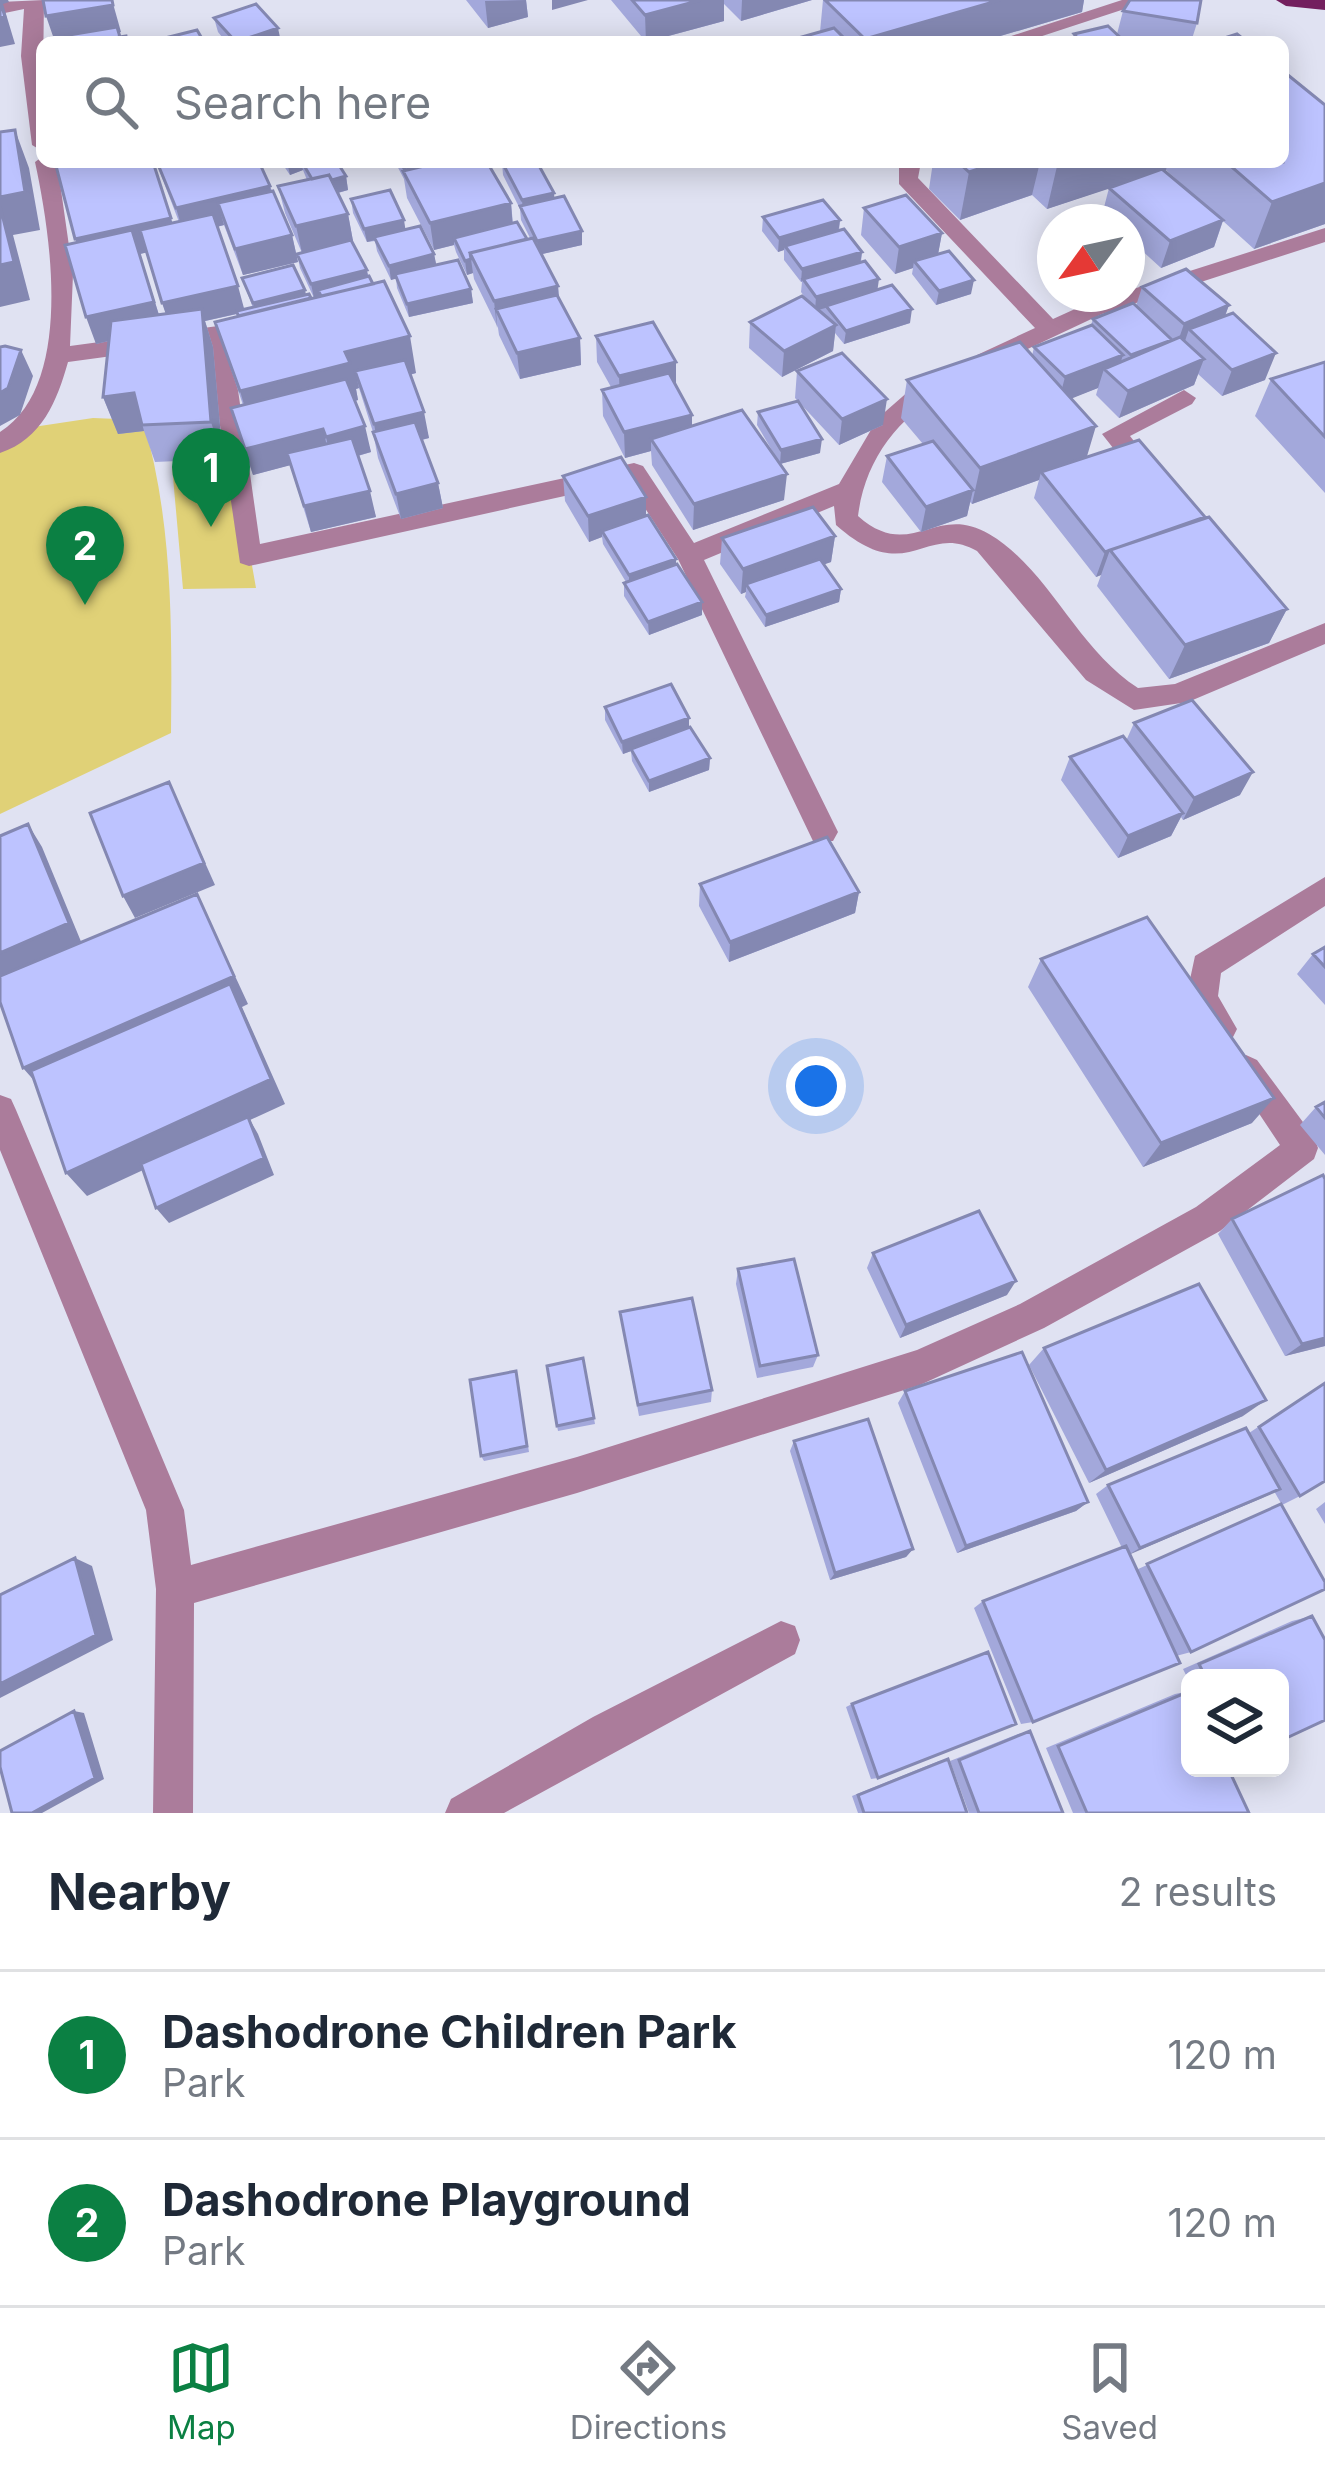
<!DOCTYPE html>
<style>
:root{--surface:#fff;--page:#f6f6f7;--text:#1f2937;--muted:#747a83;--line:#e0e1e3;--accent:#0b8043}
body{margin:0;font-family:Inter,sans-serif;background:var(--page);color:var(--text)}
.controls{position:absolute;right:36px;bottom:36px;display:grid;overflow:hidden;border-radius:18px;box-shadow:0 6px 30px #0003}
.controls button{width:108px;height:108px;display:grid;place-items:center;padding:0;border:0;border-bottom:3px solid var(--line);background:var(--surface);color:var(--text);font:60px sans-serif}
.compass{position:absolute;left:1037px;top:204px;width:108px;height:108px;border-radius:50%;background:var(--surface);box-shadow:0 6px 30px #0003;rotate:237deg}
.you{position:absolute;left:816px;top:1086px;width:42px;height:42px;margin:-30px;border:9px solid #fff;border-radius:50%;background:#1a73e8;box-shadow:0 0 0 18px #1a73e833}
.badge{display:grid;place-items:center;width:78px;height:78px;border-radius:50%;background:var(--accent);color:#fff;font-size:39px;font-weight:700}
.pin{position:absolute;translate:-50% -99px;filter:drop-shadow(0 3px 6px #0008)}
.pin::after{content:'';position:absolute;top:63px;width:42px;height:36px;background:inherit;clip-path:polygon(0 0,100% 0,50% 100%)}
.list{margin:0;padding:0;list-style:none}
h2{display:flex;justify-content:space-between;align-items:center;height:156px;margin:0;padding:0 48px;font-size:51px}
h2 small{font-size:39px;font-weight:400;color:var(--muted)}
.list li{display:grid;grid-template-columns:78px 1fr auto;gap:36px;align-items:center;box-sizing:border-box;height:168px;padding:0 48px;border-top:3px solid var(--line)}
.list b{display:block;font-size:45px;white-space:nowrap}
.list p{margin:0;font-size:39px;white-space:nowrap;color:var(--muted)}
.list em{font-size:39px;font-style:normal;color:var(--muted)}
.icon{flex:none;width:66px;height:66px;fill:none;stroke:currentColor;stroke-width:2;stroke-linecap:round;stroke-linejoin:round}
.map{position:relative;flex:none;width:1325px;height:1813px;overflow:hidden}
.search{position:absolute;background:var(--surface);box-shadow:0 6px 30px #0003;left:36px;right:36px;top:36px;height:132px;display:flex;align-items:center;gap:30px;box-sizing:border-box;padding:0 42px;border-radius:18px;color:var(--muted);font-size:45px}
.sheet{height:492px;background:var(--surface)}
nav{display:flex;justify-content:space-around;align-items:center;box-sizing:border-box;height:168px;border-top:3px solid var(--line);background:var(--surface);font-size:33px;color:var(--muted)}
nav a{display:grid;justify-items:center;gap:6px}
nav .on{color:var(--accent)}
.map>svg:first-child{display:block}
.green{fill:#e0d177}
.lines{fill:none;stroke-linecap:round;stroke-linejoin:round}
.minor{fill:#ab7c9b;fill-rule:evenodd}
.primary{fill:#731f5e;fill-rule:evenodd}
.wall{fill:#a3a8db;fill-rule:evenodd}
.shaded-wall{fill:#8488b2}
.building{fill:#bdc3ff;stroke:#8488b2;stroke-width:3}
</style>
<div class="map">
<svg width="1325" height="1813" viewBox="0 0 1325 1813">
<rect width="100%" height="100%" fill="#e0e2f2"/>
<path class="green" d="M93 418 143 420C173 522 172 627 171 733L0 814V432Z
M233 458 256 588 183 589 172 466Z"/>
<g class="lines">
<path class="minor" d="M44 0 42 151 32 145 21 56 24 9 0 14V2Z
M1122 0H1152L1024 42H993Z
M42 157V162H57L73 274 70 346 218 326 230 334 260 544 634 463 643 466 694 543 839 484 878 418 910 390 936 377 948 385 944 391C897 419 865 460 858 516 911 563 935 502 989 534 1049 569 1076 648 1138 688L1175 684 1325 623V644L1188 702 1134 710 1086 680 977 551C925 521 908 589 836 525L834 506 704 560 838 832 833 841H813L678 559 628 482 249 566 240 563 208 343 68 362C57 401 42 439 0 453V432C74 385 51 236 35 162Z
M899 162H921L918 178 1053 319 1086 304 1325 228V242L1102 314 985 369 977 367V355L1035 328 899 184Z
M1184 390 1196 398 1192 404 1130 436 1161 476 1149 485 1140 482 1102 434Z
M1325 877V906L1221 973 1218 996 1237 1029 1232 1039 1221 1043 1210 1039 1186 998 1195 956Z
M1246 1055 1257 1060 1314 1137 1318 1148 1314 1159 1220 1231 1044 1328 920 1385 577 1493 194 1603 193 1813H153L156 1589 146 1510 0 1150V1095L11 1099 16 1110 184 1510 191 1565 577 1457 917 1350 1020 1304 1196 1207 1280 1145 1230 1070 1235 1060Z
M781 1621 795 1626 800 1640 795 1654 504 1813H445L451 1799 593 1717Z"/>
<path class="primary" d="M1276 0H1325V10L1286 6Z"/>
</g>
<path class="wall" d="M466 0H526L528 17 488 28Z
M611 0H812L741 21 724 4V21L646 42Z
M823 0H1084L1082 12 980 42H784L820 32Z
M1123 11 1197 23 1191 42H1139L1122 39 1125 42H1072L1074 34H1117Z
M214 18 281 42H226L218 32Z
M1325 105V224L1254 249 1223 221 1214 247 1161 268 1127 237V222H1110L1102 215 1109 188 1047 209 1032 195 960 220 929 189 933 162H1283ZM1166 170 1208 208 1164 171Z
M156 162H259L292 235 298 262 243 275 224 225 217 227 244 310 253 308 242 278 314 298 300 268 297 254 302 253 285 213 278 186 307 180 303 170 290 175 281 162H337L346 176 348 190 338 193 348 214 353 241H352L416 373 410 375 429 438 422 440 438 483 443 508 401 519 378 458 373 432 359 388 356 389 358 400 355 401 371 452 358 456 376 517 311 532 290 465 253 475 239 434 231 408 243 405 215 322 238 316 237 314 205 321 213 347 223 459 155 462 144 431 118 434 103 397 109 341 96 344 76 242 179 222ZM147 252 166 314 159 315 140 254Z
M395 162H487L511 203 513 224 527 239 530 238 521 220 520 209 503 175 502 162 554 198 582 231V245L542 254 558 286 559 299 580 338 581 365 520 379 499 335 498 328 474 279 473 273 467 275 456 252 454 245 434 250 407 198 404 179Z
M351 199 405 230 434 254 436 265 471 289 473 303 409 317 397 288 396 278 391 280 377 251 375 241 367 242 353 213Z
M864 208 942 233 938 254 971 294 936 305 912 274 913 268 895 274 861 235Z
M763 217 840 220 839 231 862 252 861 262 877 290 910 323 844 344 835 333 833 351 782 377 749 348 750 322 808 301 801 292 802 282H801L784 260V250L778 252 762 231Z
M1142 287 1229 305 1225 316 1265 380 1222 396 1198 374 1194 385 1119 418 1096 395 1098 388 1071 398 1087 457 1205 517 1287 609 1269 643 1169 679 1097 586 1101 575 1096 577 1034 498 1039 480 972 504 970 502 967 516 921 532 882 482 887 456 923 444 901 418 907 380 1032 356 1034 347 1091 325 1093 319 1136 306Z
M596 336 676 362V385L692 426 784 500 693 530 652 465 651 451 625 458 603 416 602 390 611 387 597 362Z
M1325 362V493L1255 416 1271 379Z
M797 371 883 425 839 445 795 398Z
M758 412 820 453 780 464 757 425Z
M563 476 646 497V516L676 559V565L702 602V615L649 635 624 596V583L626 582 603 544 602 537 589 542 565 501Z
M835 536 831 562 824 564 841 589 839 602 765 627 745 597 746 592 741 594 720 564 722 538Z
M605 707 689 727 710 758 709 770 649 792 632 761 631 751 623 754 605 720Z
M1134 723 1240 795 1183 820 1181 817 1171 836 1118 858 1061 780 1070 757 1126 741Z
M700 884 859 892 855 913 729 962 699 906Z
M1325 947V1005L1297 974 1313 954Z
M1041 959 1252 1123 1143 1167 1028 987Z
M1325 1102V1155L1300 1125 1316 1107Z
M1325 1179V1346L1285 1356 1218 1234 1232 1219Z
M873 1253 1007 1295 900 1338 867 1268Z
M738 1269 818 1355 813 1367 757 1378 736 1284Z
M620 1312 712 1390 711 1402 639 1416Z
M1044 1348 1243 1416 1089 1483 1029 1365Z
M583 1358 595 1424 558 1431 557 1426Z
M516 1371 529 1452 484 1461 481 1456Z
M1325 1383 1300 1496 1282 1505 1274 1491 1129 1554 1136 1570 1281 1504 1191 1652 1176 1656 1033 1722 1021 1724 974 1608 983 1601 1122 1548 1096 1494 1108 1485 1249 1433Z
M905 1391 1088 1502 1076 1511 957 1553 898 1403Z
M794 1441 913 1549 906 1557 830 1580 790 1451Z
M1325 1502V1524L1316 1509Z
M1312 1616 1280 1678H1190V1683L1183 1669 1292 1621Z
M1190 1691 1249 1813H1073L1046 1748 1175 1694Z
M852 1704 878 1778 871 1779 846 1707Z
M1030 1731 1063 1813H969L950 1761 1018 1734Z
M948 1759 967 1813H858L852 1796 939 1761Z"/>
<path class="shaded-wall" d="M0 0H8L9 2 3 4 15 44 0 47Z
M112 0 121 32 55 42 46 16Z
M526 0 528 17 488 28 485 1Z
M552 0H588L552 10Z
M701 0H724V21L646 42 645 15Z
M742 0H812L741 21Z
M1000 0H1084L1082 12 980 42H864L865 39Z
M278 28 281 42H237Z
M15 130 29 168 40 230 13 235 30 300 0 307V197Z
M287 162H301L303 170 290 175Z
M1000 162H1040L1032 195 960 220 969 172Z
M1058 162H1168L1166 170 1047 209Z
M346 176 348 190 319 198 316 184Z
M1325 183V224L1254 249 1272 202Z
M270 186 276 213 218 203 224 225 184 235 176 208Z
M554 193 555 206 523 214 522 200Z
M511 203 513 230 454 238V245L434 250 430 223Z
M348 214 353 241 302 253 296 226Z
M171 218 179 245 140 254 163 328 96 344 86 317 85 265 75 239Z
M404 220 406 233 367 242 364 229Z
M840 220 838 234 785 246 784 250 778 252 779 238Z
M1223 220 1214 247 1161 268 1170 241Z
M582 231V245L538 255 537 241Z
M942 233 937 260 914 261 913 268 895 274 899 247Z
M292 235 298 262 243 275 235 249Z
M862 252 860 265 803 279 801 282 802 269Z
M434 254 437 268 391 280 389 266Z
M471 259 473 273 467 275 465 261Z
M367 270 369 284 318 290 320 297 314 298 311 284Z
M879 279 877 293 815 311 816 297Z
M974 280 971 294 936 305 939 291Z
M238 286 245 312 205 321 213 347 223 459 211 422 171 329 162 303Z
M558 286 560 312 496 309 497 328 494 301Z
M471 289 473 303 409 317 407 304Z
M305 290 308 304 256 317 253 303Z
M1229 305 1219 332 1189 329 1183 347 1175 350 1184 324Z
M912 309 910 323 844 344 846 331Z
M836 325 833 351 782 377 784 351Z
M410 336 416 373 361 387 355 371 359 388 356 389 358 400 251 428 240 391 345 352Z
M580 338 581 365 520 379 517 353Z
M21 350 33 376 20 415 0 426V393Z
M1276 353 1265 380 1222 396 1232 370Z
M1123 355 1115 380 1104 369 1098 388 1058 404 1065 377Z
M1204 359 1194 385 1119 418 1128 391Z
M676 362V388L620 402 619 376Z
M134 393 144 431 118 434 103 397Z
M887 399 883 425 839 445 842 419Z
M424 412 429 438 379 450 374 424Z
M692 415V441L651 439V451L625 458 624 432Z
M365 426 371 452 332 463 326 437Z
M1096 426 1085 463 1041 472 1039 480 972 504 980 468Z
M323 429 329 455 253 475 245 449Z
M822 439 820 453 780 464 781 450Z
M787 474 784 500 693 530 694 504Z
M438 483 443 508 401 519 396 494Z
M973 490 967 516 921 532 926 507Z
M370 491 376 517 311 532 304 506Z
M646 497V523L602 531V537L589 542 588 516Z
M835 536 831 562 751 591 746 584V592L741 594 743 569Z
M1110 550 1101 575 1096 577 1105 552Z
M676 559V572L629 588V575Z
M841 589 839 602 765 627 766 615Z
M702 602V615L649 635 648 622Z
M1287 609 1269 643 1169 679 1185 645Z
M689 718V730L623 754 622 742Z
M710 758 709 770 649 792V781Z
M1253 772 1240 795 1183 820 1194 798Z
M169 782 215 885 135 918 123 896Z
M1183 813 1171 836 1118 858 1128 836Z
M28 824 42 847 82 944 0 976V953Z
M859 892 855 913 729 962 730 942Z
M197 894 248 1004 242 1007 285 1104 250 1120 258 1134 274 1175 169 1223 156 1208 249 1121 87 1196 66 1173 45 1093 23 1068Z
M1274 1098 1252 1123 1143 1167 1161 1143Z
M1016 1281 1007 1295 900 1338 906 1325Z
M1325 1338V1346L1285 1356 1302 1344Z
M1266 1400 1243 1416 1089 1483 1106 1470Z
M1280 1489 1262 1498 1126 1556 1140 1548Z
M1088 1502 1076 1511 957 1553 966 1546Z
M913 1549 906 1557 830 1580 835 1573Z
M75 1558 92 1566 113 1640 0 1698V1684Z
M74 1711 84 1713 104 1779 42 1813H32Z"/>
<path class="building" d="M0 0 5 17 0 18Z
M43 0H112L113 5 46 16Z
M632 0H701L645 15Z
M825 0H1000L865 39Z
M1130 0H1201L1197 23 1123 11Z
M256 4 278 28 236 42 214 18Z
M1108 26 1125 42H1081L1074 34Z
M117 27 120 37 89 42H52L51 38Z
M834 28 848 42H784Z
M197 30 204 42 153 41Z
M1237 34 1247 42H1212Z
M126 36 127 42H89Z
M1283 71 1325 105V183L1272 202 1226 162H1283Z
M15 130 25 192 0 197V132Z
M55 162H153L171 218 75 239Z
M157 162H259L270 186 176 208Z
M302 162H337L346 176 332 180 329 175 312 179Z
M400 162H441L405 170Z
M441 162H487L511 203 430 223 403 171Z
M502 162H537L554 193 522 200Z
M958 162H1000L969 172Z
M1162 169 1223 220 1170 241 1109 188Z
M329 175 348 214 296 226 278 186Z
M390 190 404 220 364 229 351 199Z
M273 191 292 235 235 249 218 203Z
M906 195 942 233 899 247 864 208Z
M564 196 582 231 537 241 520 206Z
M823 200 840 220 779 238 763 217Z
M0 206 14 262 0 265Z
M213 214 238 286 162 303 140 230Z
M517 222 527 239 470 253 471 259 465 261 454 238Z
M420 226 434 254 389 266 374 237Z
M844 229 862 252 802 269 785 246Z
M132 230 154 302 86 317 65 245Z
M533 238 558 286 494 301 470 253Z
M351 240 367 270 311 284 297 254Z
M949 251 974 280 939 291 914 261Z
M458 260 471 289 407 304 395 274Z
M865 261 879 279 816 297 803 279Z
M293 265 305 290 253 303 242 278Z
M1186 269 1229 305 1184 324 1142 287Z
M369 276 373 284 321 296 318 290Z
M384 281 410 336 345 352 350 363 240 391 215 322Z
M892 285 912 309 846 331 826 306Z
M309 294 311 298 238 316 237 311Z
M557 295 580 338 517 353 496 309Z
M802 296 836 325 784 351 750 322Z
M1133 303 1172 340 1131 355 1093 319Z
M202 309 211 422 142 425 134 393 103 397 111 321Z
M1233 313 1276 353 1232 370 1189 329Z
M653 322 676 362 619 376 596 336Z
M1092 325 1123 355 1065 377 1034 347Z
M1180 337 1204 359 1128 391 1104 369Z
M1020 342 1096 426 980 468 907 380Z
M5 346 21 350 8 388 0 393V347Z
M842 353 887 399 842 419 797 371Z
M405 360 424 412 374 424 355 371Z
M1325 362V437L1271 379Z
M669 373 692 415 624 432 602 390Z
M346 379 365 426 326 437 323 429 245 449 231 408Z
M798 401 822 439 781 450 758 412Z
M742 410 787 474 694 504 651 439Z
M415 422 438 483 396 494 373 432Z
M352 438 370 491 304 506 287 453Z
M1139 440 1205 517 1105 552 1041 472Z
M933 441 973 490 926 507 887 456Z
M621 457 646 497 588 516 563 476Z
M813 507 835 536 743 569 722 538Z
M648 515 676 559 629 575 602 531Z
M1209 517 1287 609 1185 645 1110 550Z
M820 559 841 589 766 615 746 584Z
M677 564 702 602 648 622 624 583Z
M671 684 689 718 622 742 605 707Z
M1192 700 1253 772 1194 798 1134 723Z
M690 727 710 758 649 781 631 749Z
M1123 736 1183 813 1128 836 1070 757Z
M169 782 204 863 123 896 90 813Z
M28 824 69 923 0 953V836Z
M827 837 859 892 730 942 700 884Z
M197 894 234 976 23 1068 0 1002V976Z
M1147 917 1274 1098 1161 1143 1041 959Z
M1325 947V967L1313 954Z
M230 984 271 1079 66 1173 31 1071Z
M1325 1102V1118L1316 1107Z
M248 1117 264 1158 156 1208 141 1164Z
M1323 1175 1325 1179V1338L1302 1344 1232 1219Z
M979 1211 1016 1281 906 1325 873 1253Z
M794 1259 818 1355 760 1366 738 1269Z
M1199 1284 1266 1400 1106 1470 1044 1348Z
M692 1298 712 1390 638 1405 620 1312Z
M1022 1352 1088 1502 966 1546 905 1391Z
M583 1358 594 1418 557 1426 547 1366Z
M516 1371 527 1446 481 1456 470 1380Z
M1325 1383V1481L1300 1496 1259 1427Z
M868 1419 913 1549 835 1573 794 1441Z
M1246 1428 1280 1489 1140 1548 1108 1485Z
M1281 1504 1325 1582V1589L1191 1652 1147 1564Z
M1126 1546 1180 1663 1033 1722 983 1601Z
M75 1558 96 1635 0 1684V1595Z
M1312 1616 1325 1640V1720L1280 1741V1678H1206L1199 1664Z
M988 1652 1016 1724 878 1778 852 1704Z
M1190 1691V1768H1228L1249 1813H1087L1058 1746Z
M74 1711 95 1778 32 1813H12L0 1767V1751Z
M1030 1731 1063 1813H979L959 1760Z
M948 1759 967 1813H864L858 1795Z"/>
</svg>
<div class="controls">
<button><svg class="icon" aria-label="layers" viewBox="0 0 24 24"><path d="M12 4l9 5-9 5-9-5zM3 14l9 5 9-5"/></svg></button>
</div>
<svg class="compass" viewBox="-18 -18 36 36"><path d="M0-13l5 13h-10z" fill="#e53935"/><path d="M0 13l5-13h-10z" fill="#747a83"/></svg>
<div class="you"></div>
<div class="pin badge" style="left:211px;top:527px">1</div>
<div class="pin badge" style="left:85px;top:605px">2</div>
<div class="search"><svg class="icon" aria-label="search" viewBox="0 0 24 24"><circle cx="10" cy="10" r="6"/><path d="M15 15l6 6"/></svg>Search here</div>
</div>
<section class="sheet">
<h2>Nearby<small>2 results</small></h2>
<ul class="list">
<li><span class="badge">1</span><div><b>Dashodrone Children Park</b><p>Park</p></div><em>120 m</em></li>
<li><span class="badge">2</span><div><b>Dashodrone Playground</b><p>Park</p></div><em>120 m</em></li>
</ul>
</section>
<nav>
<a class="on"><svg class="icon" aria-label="map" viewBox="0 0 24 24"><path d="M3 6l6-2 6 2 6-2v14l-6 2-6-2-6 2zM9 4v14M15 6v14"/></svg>Map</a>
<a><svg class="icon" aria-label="directions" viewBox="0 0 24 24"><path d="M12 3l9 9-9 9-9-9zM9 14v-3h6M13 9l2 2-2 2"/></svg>Directions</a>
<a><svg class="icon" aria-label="saved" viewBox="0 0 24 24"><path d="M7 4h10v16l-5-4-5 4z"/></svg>Saved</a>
</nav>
